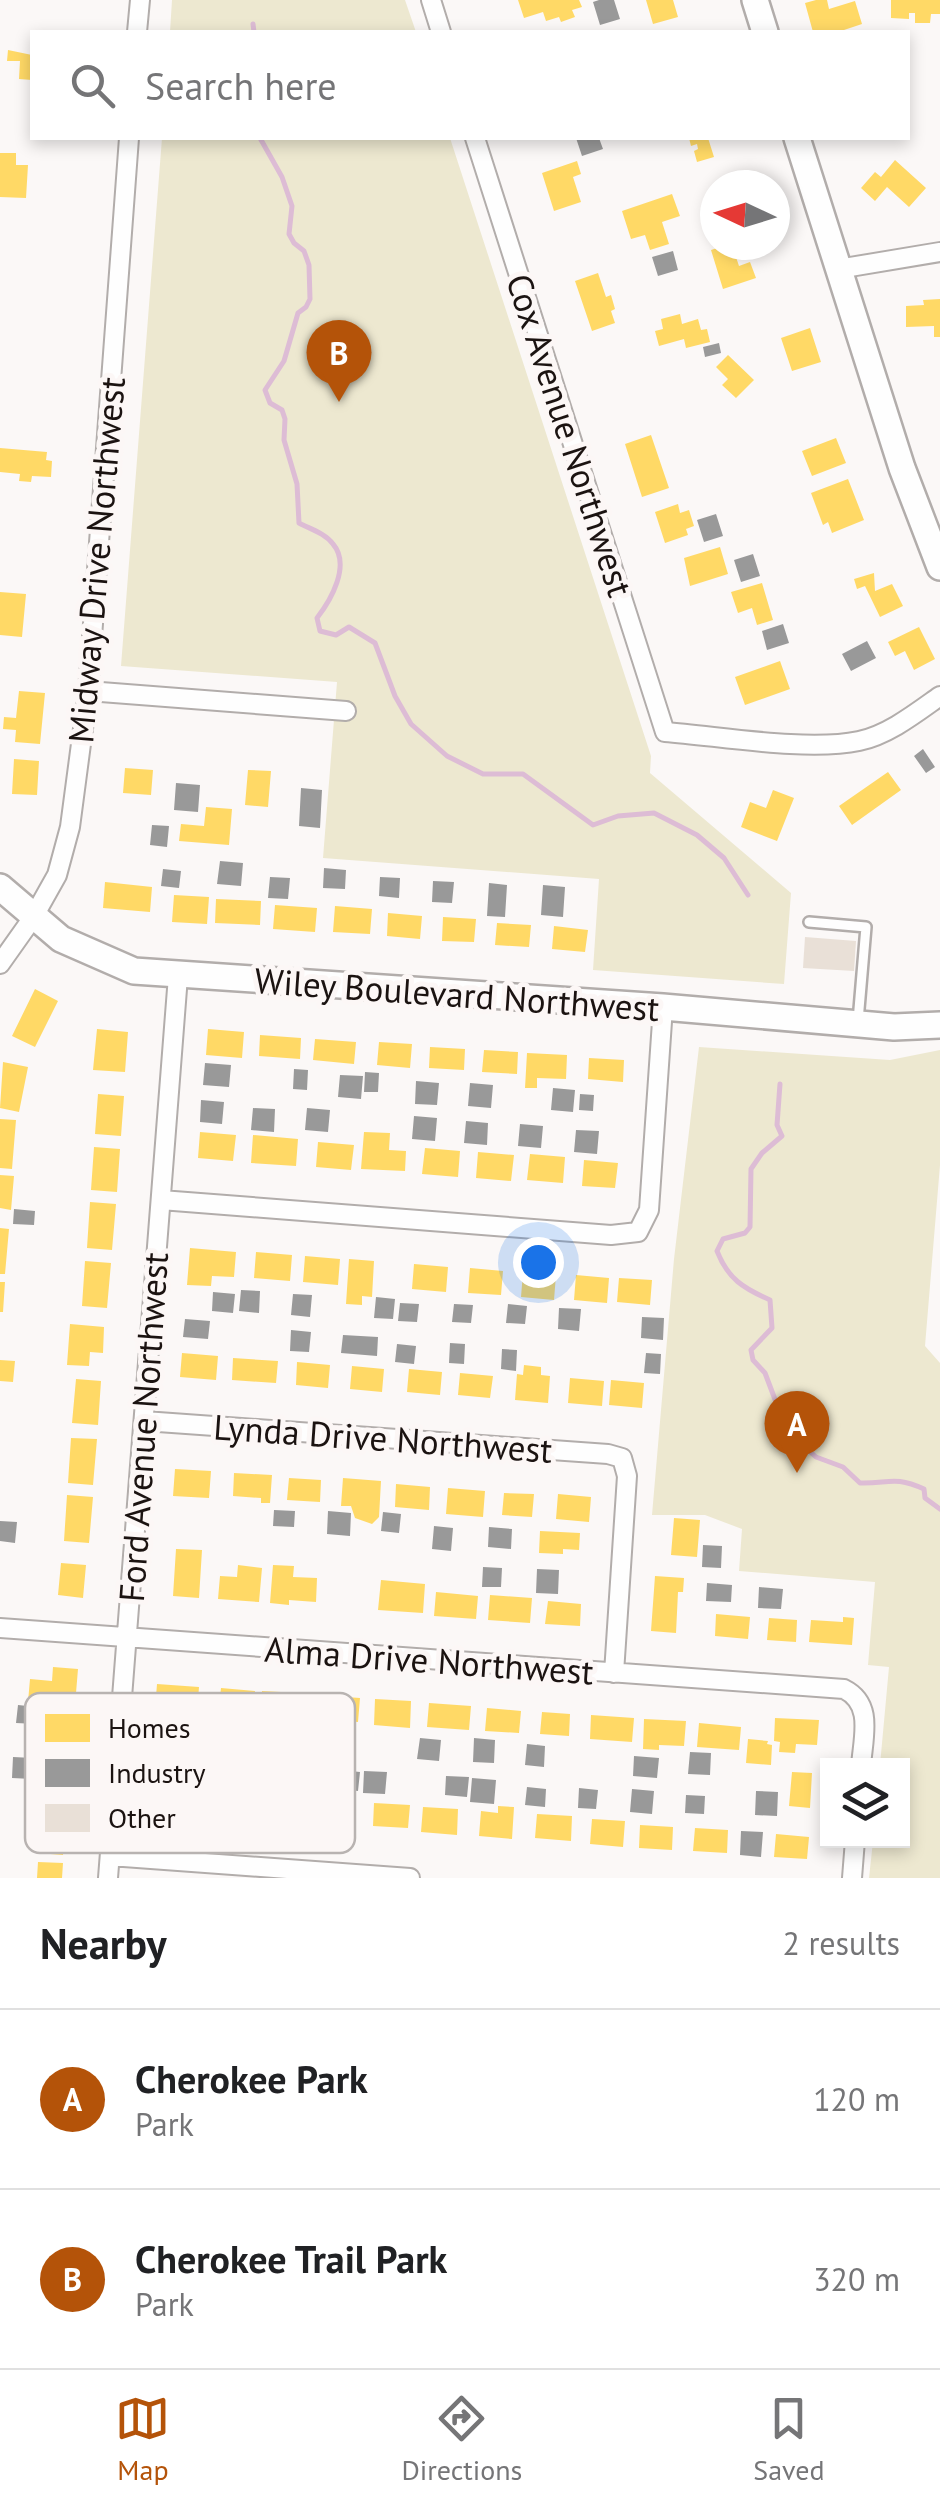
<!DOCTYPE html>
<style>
:root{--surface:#fff;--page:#f2f2f2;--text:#202124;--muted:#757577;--line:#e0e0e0;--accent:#b45309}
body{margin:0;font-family:"PT Sans",sans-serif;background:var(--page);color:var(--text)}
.controls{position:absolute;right:30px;bottom:30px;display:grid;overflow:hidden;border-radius:0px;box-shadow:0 5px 15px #0003}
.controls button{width:90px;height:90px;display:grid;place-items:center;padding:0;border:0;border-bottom:2px solid var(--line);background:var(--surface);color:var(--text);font:50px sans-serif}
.compass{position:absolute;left:700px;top:170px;width:90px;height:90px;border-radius:50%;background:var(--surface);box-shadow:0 5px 15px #0003;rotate:274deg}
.you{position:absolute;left:538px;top:1262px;width:35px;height:35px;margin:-25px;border:8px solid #fff;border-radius:50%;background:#1a73e8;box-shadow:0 0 0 15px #1a73e833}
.badge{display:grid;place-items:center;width:65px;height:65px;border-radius:50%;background:var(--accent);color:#fff;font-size:32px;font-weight:700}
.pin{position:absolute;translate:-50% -82px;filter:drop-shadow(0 2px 5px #0008)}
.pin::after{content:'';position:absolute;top:52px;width:35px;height:30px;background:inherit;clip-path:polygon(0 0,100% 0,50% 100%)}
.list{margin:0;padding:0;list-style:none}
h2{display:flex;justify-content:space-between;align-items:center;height:130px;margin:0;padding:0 40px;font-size:42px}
h2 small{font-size:32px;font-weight:400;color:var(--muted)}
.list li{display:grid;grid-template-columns:65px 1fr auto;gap:30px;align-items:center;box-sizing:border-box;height:180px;padding:0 40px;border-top:2px solid var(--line)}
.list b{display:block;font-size:38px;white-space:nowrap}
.list p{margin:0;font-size:32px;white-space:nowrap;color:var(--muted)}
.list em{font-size:32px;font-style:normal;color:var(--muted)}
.icon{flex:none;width:55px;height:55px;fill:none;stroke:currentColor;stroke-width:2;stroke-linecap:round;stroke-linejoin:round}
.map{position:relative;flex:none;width:940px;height:1878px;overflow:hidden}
.search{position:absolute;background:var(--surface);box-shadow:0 5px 15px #0003;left:30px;right:30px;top:30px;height:110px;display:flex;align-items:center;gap:25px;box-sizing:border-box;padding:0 35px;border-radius:0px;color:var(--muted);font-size:38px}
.sheet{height:490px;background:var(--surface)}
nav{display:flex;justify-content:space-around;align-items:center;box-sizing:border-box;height:140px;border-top:2px solid var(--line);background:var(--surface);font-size:28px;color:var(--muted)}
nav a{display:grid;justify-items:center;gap:5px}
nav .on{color:var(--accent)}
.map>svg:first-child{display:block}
.green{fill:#ede8d0}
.homes{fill:#ffd966}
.industry{fill:#999}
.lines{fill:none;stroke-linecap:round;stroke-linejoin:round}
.stream{stroke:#ddbcd5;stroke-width:5}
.building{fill:#e9e0d7}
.lane-casing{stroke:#b2adab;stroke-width:14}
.street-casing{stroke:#b2adab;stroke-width:22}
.secondary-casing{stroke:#b2adab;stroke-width:30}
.lane{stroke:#fefefe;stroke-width:9}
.street{stroke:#fefefe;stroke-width:18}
.secondary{stroke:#fefefe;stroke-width:25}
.labels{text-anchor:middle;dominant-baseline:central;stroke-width:10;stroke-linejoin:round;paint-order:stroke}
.street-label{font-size:35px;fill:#1b1311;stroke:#fcf7f6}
.key{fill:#fcf7f6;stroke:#b8b3b1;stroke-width:2.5}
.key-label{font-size:28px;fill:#1b1311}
</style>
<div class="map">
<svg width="940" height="1878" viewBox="0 0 940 1878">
<rect width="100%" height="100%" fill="#fbf8f7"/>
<path class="green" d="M172 0H405L416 32H170Z
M162 138H450L651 756 650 773 791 893 784 984 593 970 599 879 323 858 337 682 121 666Z
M699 1047 890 1060 940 1050V1165L925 1346 940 1363V1878H869L873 1841 902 1840V1766L880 1765 889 1667 868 1665 875 1582 739 1571 742 1529 705 1515H652L674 1259Z"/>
<path class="homes" d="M518 0H579L582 7 572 10 575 17 561 22 559 17 546 21 543 12 524 18Z
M646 0H673L678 17 653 24Z
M816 0H827L829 9 855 1 862 24 838 32H813L805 3Z
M891 0H940V14H931L930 23H915V13H909V19L891 18Z
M8 50 32 55V80L19 79 20 61H7Z
M689 138H708L714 157 697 162 694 151 698 149 697 144 691 146Z
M0 153H16V165H28L26 198 0 197Z
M895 160 926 188 909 207 887 187 875 201 861 188 875 172 881 177Z
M577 161 581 174 573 177 581 202 554 211 542 173Z
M672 194 680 216 662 222 669 244 650 250 645 235 631 239 622 211Z
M726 245H732L739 266 750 262 756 278 723 289 711 250Z
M598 273 606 297 611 295 615 309 611 311 615 323 592 331 575 281Z
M940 299V337H934V326L906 327V306L924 305 923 300Z
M680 314 682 324 698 319 701 330 707 329 710 342 686 348 684 339 659 346 655 331 663 329 661 319Z
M810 328 821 362 792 371 781 338Z
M728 355 754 380 736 398 722 385 728 379 716 367Z
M651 435 669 488 642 497 625 444Z
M836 438 846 463 812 476 802 451Z
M0 448 47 452 46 460 52 461 51 477 32 476 31 482 19 481 20 474 0 472Z
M848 479 864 520 832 533 828 522 823 525 811 493Z
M678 504 680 513 689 510 694 526 686 529 688 535 665 543 655 512Z
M720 547 728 574 690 586 684 558Z
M874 573 875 591 892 584 903 606 880 617 865 586 857 589 854 579Z
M762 583 773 620 757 625 752 608 738 613 731 592Z
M0 592 26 594 22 637 0 635Z
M919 627 935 659 914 670 905 651 895 656 888 642Z
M780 661 790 689 745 705 735 677Z
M19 691 45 693 40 744 15 742 16 730 3 729 4 717 16 718Z
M14 759 39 761 37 795 12 794Z
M125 768 153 770 151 795 123 793Z
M248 770 271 771 268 807 245 805Z
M888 772 901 790 852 825 839 806Z
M773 790 794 798 777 841 741 827 750 802 766 808Z
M206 807 232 809 229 845 179 841 181 824 204 826Z
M105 882 152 887 150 912 103 908Z
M174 895 209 897 207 924 172 922Z
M216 899 261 901 260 925 215 923Z
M275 905 317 908 315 932 273 929Z
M335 906 372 909 370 934 333 932Z
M388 913 422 916 420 939 387 936Z
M443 917 476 919 474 942 442 941Z
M497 923 531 925 529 947 495 945Z
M554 926 588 930 585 952 552 949Z
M35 989 58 1001 35 1047 12 1036Z
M97 1029 128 1032 125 1072 93 1070Z
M208 1029 244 1032 242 1058 206 1055Z
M260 1035 301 1038 300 1059 259 1056Z
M315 1039 356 1042 354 1064 313 1060Z
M379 1042 412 1044 410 1068 377 1065Z
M430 1047 465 1049 464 1070 429 1068Z
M484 1050 518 1052 517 1074 482 1072Z
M527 1053 567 1055 566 1079 537 1078V1088H525Z
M589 1058 624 1060 623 1082 588 1079Z
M3 1062 28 1067 19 1112 0 1108Z
M98 1094 124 1096 121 1136 95 1134Z
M0 1119 16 1120 12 1169 0 1168Z
M200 1132 236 1135 233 1161 198 1158Z
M364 1132 390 1133 389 1150 406 1151 405 1171 361 1169Z
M253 1135 298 1139 296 1166 251 1163Z
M318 1142 354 1145 351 1170 316 1167Z
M94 1147 120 1149 117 1192 91 1190Z
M425 1148 460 1151 458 1177 422 1174Z
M478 1152 514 1155 511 1181 476 1178Z
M530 1154 565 1157 563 1183 527 1180Z
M584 1160 618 1163 615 1188 582 1186Z
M0 1175 14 1176 11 1210 0 1208Z
M90 1202 116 1204 112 1250 87 1248Z
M0 1228 9 1229 5 1274H0Z
M190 1248 236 1252 234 1277 212 1276 211 1286 187 1285Z
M256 1252 292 1255 290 1281 254 1278Z
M305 1256 340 1259 338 1285 303 1282Z
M349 1259 374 1261 372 1297 362 1296V1305L346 1304Z
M85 1261 111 1263 107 1308 82 1306Z
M414 1264 448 1267 446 1292 412 1289Z
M470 1268 503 1271 501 1295 468 1293Z
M523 1272 556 1275 554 1300 521 1297Z
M576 1275 609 1278 607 1303 574 1300Z
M619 1278 652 1280 650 1305 617 1302Z
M0 1282H5L3 1312H0Z
M70 1324 104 1327 103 1353 90 1352 89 1366 67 1365Z
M182 1353 218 1356 216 1380 180 1377Z
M233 1358 278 1361 276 1383 232 1380Z
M0 1360 15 1361 13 1382 0 1381Z
M297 1362 330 1365 328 1388 296 1385Z
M524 1365 541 1367V1375L550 1376 548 1403 515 1400 517 1374 523 1375Z
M352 1366 384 1369 382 1392 350 1389Z
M409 1369 442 1372 440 1395 407 1392Z
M460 1373 493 1376 490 1398 458 1395Z
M570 1378 604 1381 602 1406 568 1403Z
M76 1379 101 1381 98 1425 72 1423Z
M611 1380 644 1383 642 1408 609 1405Z
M71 1438 97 1439 93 1485 68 1483Z
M175 1469 211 1471 209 1498 173 1496Z
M234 1473 272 1475 270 1503H261V1498L233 1496Z
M289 1478 321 1480 320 1502 287 1500Z
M343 1478 381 1481 379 1517 372 1524 355 1518 351 1506H341Z
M396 1484 430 1487 429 1510 395 1507Z
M448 1488 485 1491 483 1517 446 1514Z
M504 1493 534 1494 532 1517 502 1515Z
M558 1494 591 1497 589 1522 556 1519Z
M67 1495 93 1497 89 1543 64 1541Z
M674 1518 700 1520 697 1557 671 1555Z
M540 1531 580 1533 579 1550 563 1549V1554L539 1553Z
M176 1549 202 1550 199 1598 173 1596Z
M61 1563 86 1565 83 1598 58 1595Z
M238 1565 262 1568 259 1602 218 1599 220 1576 237 1577Z
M273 1565 294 1566 293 1577 317 1578 316 1602 289 1600V1605L270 1603Z
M655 1576 684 1578 683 1592H678L676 1633 651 1631Z
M381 1580 425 1584 423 1613 378 1610Z
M436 1592 478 1596 476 1619 434 1616Z
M490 1595 532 1598 530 1623 488 1620Z
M548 1601 581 1604 580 1626 545 1624Z
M716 1614 750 1617 748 1639 715 1636Z
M843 1617 854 1618 852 1645 809 1642 811 1620 843 1622Z
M769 1618 797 1620 796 1642 767 1640Z
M53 1667 78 1669 75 1705 28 1702 30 1679 52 1681Z
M157 1684 199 1687 197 1712 155 1709Z
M221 1688 255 1691 253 1717 218 1714Z
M262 1691 281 1692V1699L308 1700 306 1724 260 1721Z
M319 1695 360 1698 358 1722 318 1719Z
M375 1699 411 1701 410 1728 374 1725Z
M429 1703 471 1706 469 1730 427 1727Z
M487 1708 521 1711 519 1733 485 1731Z
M542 1712 570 1714 569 1736 540 1734Z
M591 1715 634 1718 632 1742 590 1739Z
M775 1718 819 1720 817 1745 796 1744 795 1753 779 1752 780 1742 774 1741Z
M644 1719 686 1721 684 1746 659 1745V1750L643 1749Z
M699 1723 741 1727 739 1750 697 1747Z
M748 1739 768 1741 767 1744 772 1745 771 1765 746 1763Z
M792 1772 812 1773 810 1808 789 1806Z
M374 1803 410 1805 408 1828 373 1826Z
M498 1806 514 1807 512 1839 479 1836 481 1811 498 1813Z
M423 1807 458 1809 457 1835 421 1832Z
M41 1811 67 1813 63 1855 38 1853Z
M537 1814 572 1816 571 1841 535 1838Z
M592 1819 625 1821 623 1847 590 1844Z
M640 1825 673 1827 672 1850 639 1848Z
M695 1828 728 1830 727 1853 693 1851Z
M776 1834 809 1837 807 1859 774 1857Z
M38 1862 63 1863 62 1878H37Z"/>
<path class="industry" d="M599 0H614L620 19 600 25 593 2Z
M576 138H599L603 149 582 156Z
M673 251 678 270 658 276 652 257Z
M719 343 721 353 705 357 703 347Z
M716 514 723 536 704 542 697 520Z
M753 554 760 576 741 582 734 560Z
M783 624 789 643 767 650 762 631Z
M867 641 876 658 851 671 842 654Z
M923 749 935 767 926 773 914 756Z
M176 783 200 785 198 812 174 810Z
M301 788 322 790 320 828 299 826Z
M152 825 169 826 167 847 150 845Z
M220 861 243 863 241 886 217 884Z
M324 868 346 870 345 889 323 888Z
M163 869 181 871 179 888 161 886Z
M270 877 290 878 288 899 268 898Z
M380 877 400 878 399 898 379 896Z
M433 881 454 882 452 903 432 902Z
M489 883 507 885 505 917 487 916Z
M543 885 565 887 563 917 541 915Z
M205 1063 231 1065 229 1087 203 1085Z
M294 1069 308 1070 307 1090 293 1089Z
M365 1072 379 1073 378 1092H364Z
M340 1075 363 1076 361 1099 338 1097Z
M416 1081 439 1083 437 1105 415 1104Z
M470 1083 493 1085 491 1108 468 1106Z
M553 1088 575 1090 573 1112 551 1110Z
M580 1094 594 1095 593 1111 579 1110Z
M201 1100 224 1102 222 1124 200 1122Z
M253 1108 275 1109 274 1132 251 1130Z
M307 1108 330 1110 328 1132 305 1130Z
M414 1116 437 1118 435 1141 412 1139Z
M466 1121 488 1123 487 1145 464 1143Z
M520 1124 543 1126 541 1148 518 1146Z
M576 1130 599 1131 597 1154 574 1152Z
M14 1209 35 1211 34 1225 13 1224Z
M241 1290 260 1291 259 1313 239 1311Z
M213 1292 235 1294 233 1313 212 1311Z
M293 1294 312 1295 310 1317 291 1315Z
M376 1297 395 1299 393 1319 374 1318Z
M400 1303 419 1304 417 1322 398 1321Z
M454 1304 473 1305 471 1323 452 1322Z
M508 1304 527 1306 525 1324 506 1323Z
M559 1308 581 1309 579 1331 558 1329Z
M642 1317 664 1318 663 1340 641 1338Z
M185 1319 210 1321 208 1339 183 1337Z
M291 1330 311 1332 309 1352 290 1351Z
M343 1335 378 1337 377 1356 341 1353Z
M450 1343 465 1344 464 1364 449 1363Z
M397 1344 416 1346 414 1364 395 1362Z
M502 1349 517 1350 516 1371 501 1369Z
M646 1353 661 1354 660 1374 644 1373Z
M274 1510 295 1511 294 1527 273 1526Z
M328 1511 351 1513 350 1536 327 1534Z
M383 1512 401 1514 399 1533 381 1531Z
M0 1521 17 1522 15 1543 0 1541Z
M434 1526 453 1528 451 1551 432 1549Z
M489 1527 512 1529 511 1549 488 1547Z
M703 1545 722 1546 721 1568 702 1567Z
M483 1567 502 1568 501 1587H482Z
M537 1569 559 1570 558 1594 536 1593Z
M707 1583 732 1585 731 1602 706 1601Z
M759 1587 783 1589 781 1609 758 1608Z
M18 1705 37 1707 36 1724 16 1723Z
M420 1738 441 1740 439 1761 417 1759Z
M474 1738 495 1740 494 1763 473 1762Z
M527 1744 545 1746 544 1767 525 1765Z
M690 1752 711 1753 710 1775 688 1774Z
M634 1756 659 1758 657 1778 633 1776Z
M13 1757 33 1758 32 1779 12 1778Z
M341 1770 360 1772 358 1791 339 1789Z
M364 1771 387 1772 385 1794 363 1793Z
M446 1776 469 1777 467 1797 445 1795Z
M472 1778 496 1780 494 1804 470 1802Z
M527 1787 546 1789 545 1807 525 1805Z
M579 1788 598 1790 596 1809 578 1808Z
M632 1789 654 1791 652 1814 630 1812Z
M756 1791 778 1792 777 1816 755 1815Z
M686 1795 705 1796 704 1814 685 1813Z
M741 1831 763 1832 761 1857 740 1855Z"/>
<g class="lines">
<path class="stream" d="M253 24 254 32
M260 138 282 177 292 206 289 234 294 243 304 251 309 265 310 299 306 307 298 313 284 361 265 390 270 403 282 410 285 419 284 440 297 484 299 523C310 529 325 533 333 544 351 565 331 600 317 618L320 631 336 635 349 627 375 643 395 696 411 724 447 756 483 774H523L593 825 618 816 654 813 697 835 724 858 748 895
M780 1084 777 1125 782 1136 762 1153 751 1169 750 1227 745 1233 723 1239 717 1251C728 1279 743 1288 770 1300L772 1328 751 1350 753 1360 765 1373 779 1410 798 1441 816 1457 843 1467 860 1483C888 1484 894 1475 924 1489L925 1498 940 1509"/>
</g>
<path class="building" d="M805 937 856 941 854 971 803 968Z"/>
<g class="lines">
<g class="lane-casing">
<path id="lane" d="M809 922 866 927 858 1021"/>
</g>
<g class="street-casing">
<path id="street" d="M431 0 441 32
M137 32 140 0
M475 138 665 732C719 736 807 752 859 741 888 735 916 713 940 696
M838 269 940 252
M88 691 346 711
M0 964 34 916 57 875 70 827 88 691 129 138
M161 1200 611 1235 638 1232 649 1210 663 1007
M144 1421 608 1454 622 1458 627 1476 614 1673
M0 1628 844 1689C874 1704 863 1737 861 1766
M110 1856 410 1878
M108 1878 178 976
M852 1878 855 1840"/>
</g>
<g class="secondary-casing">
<path id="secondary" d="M755 0 765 32
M797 138 902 468 940 567
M0 887 61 939 134 971 663 1007 894 1027 940 1025"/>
</g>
<use href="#lane" class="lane"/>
<use href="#street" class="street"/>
<use href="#secondary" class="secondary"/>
</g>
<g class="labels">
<g class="street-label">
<text transform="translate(570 435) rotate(72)">Cox Avenue Northwest</text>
<text transform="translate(96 560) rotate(-85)">Midway Drive Northwest</text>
<text transform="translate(457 994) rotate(4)">Wiley Boulevard Northwest</text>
<text transform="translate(143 1427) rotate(-86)">Ford Avenue Northwest</text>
<text transform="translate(383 1438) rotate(4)">Lynda Drive Northwest</text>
<text transform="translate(429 1660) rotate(4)">Alma Drive Northwest</text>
</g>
</g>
<rect x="25" y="1693" width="330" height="160" rx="15" class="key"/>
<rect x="45" y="1714" width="45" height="28" fill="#ffd966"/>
<rect x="45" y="1759" width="45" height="28" fill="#999"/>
<rect x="45" y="1804" width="45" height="28" fill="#e9e0d7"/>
<g class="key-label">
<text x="108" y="1738">Homes</text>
<text x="108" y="1783">Industry</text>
<text x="108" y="1828">Other</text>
</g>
</svg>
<div class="controls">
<button><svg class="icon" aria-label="layers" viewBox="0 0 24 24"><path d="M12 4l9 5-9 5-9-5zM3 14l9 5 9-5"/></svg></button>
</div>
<svg class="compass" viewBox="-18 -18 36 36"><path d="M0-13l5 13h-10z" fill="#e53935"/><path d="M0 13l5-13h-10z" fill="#757577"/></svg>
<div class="you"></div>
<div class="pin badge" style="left:797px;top:1473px">A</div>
<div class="pin badge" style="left:339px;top:402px">B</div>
<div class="search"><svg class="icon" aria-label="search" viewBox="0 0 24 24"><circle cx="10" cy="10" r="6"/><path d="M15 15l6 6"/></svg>Search here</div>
</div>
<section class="sheet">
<h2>Nearby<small>2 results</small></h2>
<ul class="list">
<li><span class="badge">A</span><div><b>Cherokee Park</b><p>Park</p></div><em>120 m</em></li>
<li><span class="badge">B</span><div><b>Cherokee Trail Park</b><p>Park</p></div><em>320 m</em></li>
</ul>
</section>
<nav>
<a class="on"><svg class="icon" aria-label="map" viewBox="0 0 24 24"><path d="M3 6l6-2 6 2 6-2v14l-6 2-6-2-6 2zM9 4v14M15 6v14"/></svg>Map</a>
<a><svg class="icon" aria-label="directions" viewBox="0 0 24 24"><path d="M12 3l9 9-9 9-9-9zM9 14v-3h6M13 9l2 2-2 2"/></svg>Directions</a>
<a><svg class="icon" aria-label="saved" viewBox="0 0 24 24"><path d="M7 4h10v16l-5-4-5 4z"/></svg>Saved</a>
</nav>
